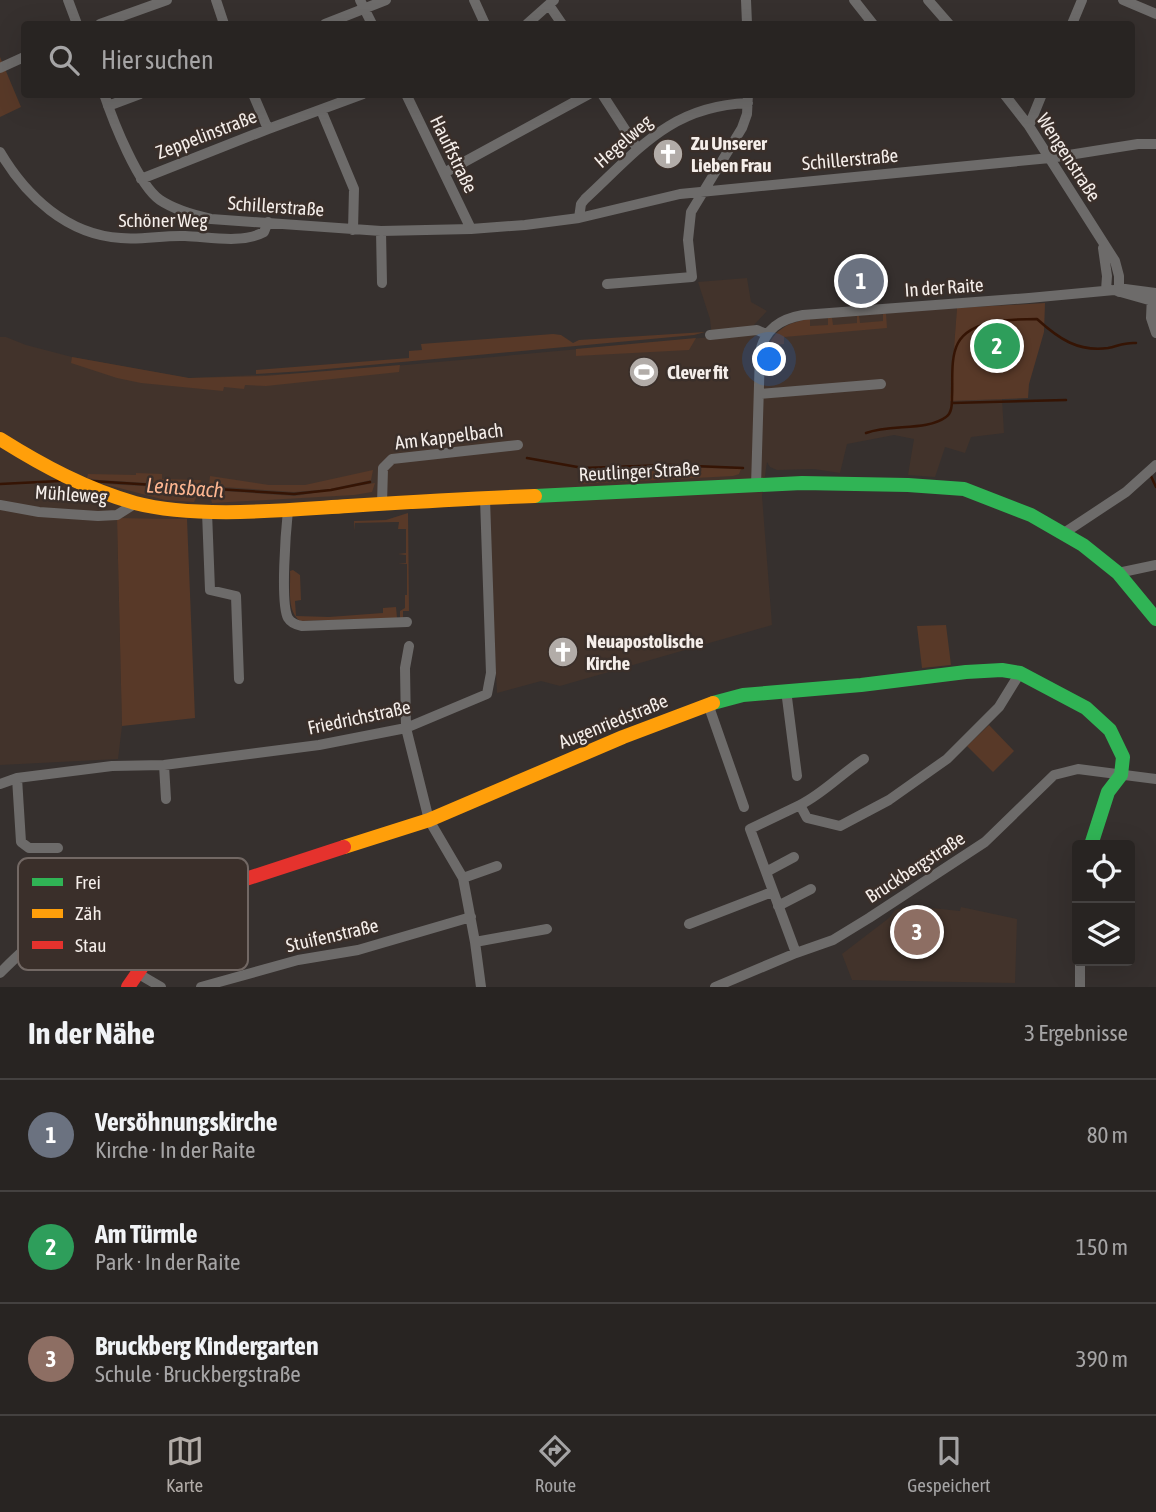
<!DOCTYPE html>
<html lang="de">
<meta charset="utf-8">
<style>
:root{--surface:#282422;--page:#34302f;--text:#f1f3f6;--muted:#a5a4a5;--line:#444140;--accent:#b2aca8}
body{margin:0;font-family:"Asap Condensed",sans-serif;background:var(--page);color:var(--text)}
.controls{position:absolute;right:21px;bottom:21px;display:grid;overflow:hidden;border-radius:7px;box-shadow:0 7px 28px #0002}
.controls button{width:63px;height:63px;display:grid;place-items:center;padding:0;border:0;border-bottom:2px solid var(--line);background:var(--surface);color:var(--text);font:35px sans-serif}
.you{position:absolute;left:770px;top:360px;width:24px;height:24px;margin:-18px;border:5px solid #fff;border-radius:50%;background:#1a73e8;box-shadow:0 0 0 10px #1a73e833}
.badge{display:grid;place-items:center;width:46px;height:46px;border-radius:50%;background:var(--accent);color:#fff;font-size:23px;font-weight:700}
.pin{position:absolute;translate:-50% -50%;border:4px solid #fff;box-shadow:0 2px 7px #0006}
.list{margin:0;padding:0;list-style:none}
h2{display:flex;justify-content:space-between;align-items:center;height:91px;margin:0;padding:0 28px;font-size:30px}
h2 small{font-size:23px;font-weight:400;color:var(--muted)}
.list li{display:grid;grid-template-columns:46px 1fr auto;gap:21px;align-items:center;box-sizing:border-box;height:112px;padding:0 28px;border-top:2px solid var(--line)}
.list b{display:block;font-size:26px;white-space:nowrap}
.list p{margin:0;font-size:23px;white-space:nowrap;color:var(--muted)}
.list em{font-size:23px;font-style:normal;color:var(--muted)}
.icon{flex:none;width:38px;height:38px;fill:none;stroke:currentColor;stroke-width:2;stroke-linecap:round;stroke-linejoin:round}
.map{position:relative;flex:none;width:1156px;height:987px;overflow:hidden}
.search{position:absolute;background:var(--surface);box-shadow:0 7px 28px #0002;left:21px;right:21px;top:21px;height:77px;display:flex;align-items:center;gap:18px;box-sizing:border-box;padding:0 24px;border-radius:7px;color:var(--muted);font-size:26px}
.sheet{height:427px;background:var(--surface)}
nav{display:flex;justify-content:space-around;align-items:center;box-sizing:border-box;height:98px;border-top:2px solid var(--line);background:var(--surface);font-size:19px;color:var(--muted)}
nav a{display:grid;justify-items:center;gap:4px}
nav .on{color:var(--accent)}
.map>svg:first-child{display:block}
.built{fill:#42332b}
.green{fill:#583928}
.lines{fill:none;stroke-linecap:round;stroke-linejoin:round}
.stream{stroke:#351404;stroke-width:2.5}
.street{stroke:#6d6b6a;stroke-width:10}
.fast{stroke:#30b455;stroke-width:14}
.slow{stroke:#ff9f0a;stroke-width:14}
.jam{stroke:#e5322d;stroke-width:14}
.labels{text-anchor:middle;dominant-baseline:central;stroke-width:5;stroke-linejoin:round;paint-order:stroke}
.street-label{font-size:19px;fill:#f5eeea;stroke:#3a2f2a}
.poi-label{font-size:19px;font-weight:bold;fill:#f5eeea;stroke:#3a2f2a;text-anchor:start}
.water-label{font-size:21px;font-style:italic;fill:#fcb590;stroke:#3a2f2a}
.key{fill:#3a2f2a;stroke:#726864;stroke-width:2}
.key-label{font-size:19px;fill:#f5eeea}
</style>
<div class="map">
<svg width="1156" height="987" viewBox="0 0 1156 987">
<rect width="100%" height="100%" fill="#36302e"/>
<path class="built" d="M747 278 751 302 767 311 753 326 773 336 778 331 810 319 957 308 950 401 1002 399 1004 433 971 437 965 453 945 447 935 477 908 475 914 439 894 435 847 444 840 473 814 469 777 470 770 467 767 462 762 496 772 625 560 686 541 681 497 693 487 501 290 508 187 519 117 518 122 726 118 759 0 765V337H6L26 345 72 357 188 378 328 372 712 337 710 319 698 282Z
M911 906 960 911 961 907 1017 919 1015 983 852 980 842 954 889 918 895 910Z"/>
<path class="green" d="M0 57 21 107 0 117Z
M1045 303 1044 332 1029 384 1028 398 950 401 957 308Z
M883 314H886L887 328 784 337V344L774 345 773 349 767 350C774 329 789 322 810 319V326L828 325V318H832L833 325 857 323V316H859L860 323 883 321Z
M705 332 694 335 305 371 256 374V370L409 358V351L422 350 421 344 553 334 561 335 573 343 579 340Z
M696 338 689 350 576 356V349Z
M72 357 189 378 265 376 400 365 399 372 266 386 245 385 244 389 224 387 223 391 141 383 117 378 71 363Z
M670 467 741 469 739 474 733 476 580 484 579 469Z
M373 470 371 480 330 489 294 492 209 486 210 476 269 485H305Z
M136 473 162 474V479L201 480 200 486 99 480 87 478 88 474 136 475Z
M375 483 372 492 354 495 212 503 208 490 295 496Z
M104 484 200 489 194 502 165 500Z
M408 513 409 611H403V618H400V611L405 608V595H407V564L398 563H406V555L398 554 406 553V529H398L399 522H396L355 523V531L354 521 386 520Z
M117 518 187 519 195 718 122 726Z
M293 570 300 575 301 600 295 601 296 616 329 617 383 613V608L396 607 397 618 300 621C286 611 291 587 290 571Z
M946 625 951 665 922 668 917 626Z
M989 725 1014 751 993 772 967 746Z"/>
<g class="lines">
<path class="stream" d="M952 403 1066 400
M866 433C891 424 927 431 946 417 952 413 952 404 952 397 953 381 950 358 958 343 971 319 1013 319 1037 319 1059 339 1078 352 1108 348 1118 346 1125 342 1136 343
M527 458 583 468 670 465 743 468
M1150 474 1156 487
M91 481 294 494 331 490 370 482
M0 484 60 481"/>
<path class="street" d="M68 0 77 24
M216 0 224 24
M360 0 372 24
M474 0 485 24
M746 0 747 24
M854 0 873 24
M928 0 949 24
M1123 0 1156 14
M549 5 562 24
M100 24 167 0
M325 24 386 0
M527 24 554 0
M1072 24 1082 0
M0 68 24 57
M104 94C113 121 138 185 160 200 175 210 193 215 211 219L381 231 471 229 525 225 579 218 680 194 1050 158 1138 144H1156
M253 94 268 129
M406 94 471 229
M602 94 637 148
M1004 94 1029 126 1115 261 1119 276V292
M108 106 140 94
M321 110 354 189 353 230
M1029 126 1042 94
M0 152C26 196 67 235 121 238 142 240 164 235 185 236 210 237 242 244 264 232L268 222
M444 173 589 94
M141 179 268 129 363 94
M579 218 581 204 585 199C638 150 670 106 748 103
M381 231 382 283
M1103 248 1107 276 1106 290
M607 284 692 277 688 240 691 212 742 128 747 114 748 94
M1117 291 1156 302
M1152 295 1151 318 1156 333
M710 335 757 330 766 334
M759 394 881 384
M756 486 760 352C765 329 780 319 803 315L1029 298 1125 289 1156 293
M382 504 383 468 392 459 518 445
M0 505 39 512 98 516 117 515 136 503
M288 510C286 529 280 603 288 618 291 623 296 625 302 626L407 622
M207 512 210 590 236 596 239 679
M1064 533 1126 492 1156 465
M1118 573 1156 565
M409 646 405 668 406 728 429 820 463 878 475 942 481 987
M786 690 797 776
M708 704 744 807
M164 765 166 799
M17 778 21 842 29 848H58
M0 784 17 778 112 766 164 765 319 745 406 728 487 694 491 673 485 499
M800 805C824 793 842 773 864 759
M766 872 794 857
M463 878 497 866
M778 906 811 889
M689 924 772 892
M475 942 547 929
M796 953 750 829 800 805 807 818 840 826 889 800 947 759 999 707 1020 673
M0 973C16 957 31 942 51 931 70 920 139 894 160 900 168 902 177 911 183 915
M137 973 161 987
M201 987 298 960 358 950 471 917
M715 987 796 953 833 940 869 918 985 842 1054 775 1078 769 1156 779
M1080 987V961"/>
<path class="fast" d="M535 496 802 483 908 485 964 489 1031 515 1083 545 1118 573 1156 619
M713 703 743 695 861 685 966 672 1002 670 1020 673 1086 708 1110 730 1123 757 1121 775 1108 792 1091 845"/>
<path class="slow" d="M0 439C43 466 86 489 135 503 196 519 285 510 348 506 410 502 473 498 535 496
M344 847 429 820 623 737 713 703"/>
<path class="jam" d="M128 987 157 945 183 915 218 888 344 847"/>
</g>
<defs>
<g id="church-disc" transform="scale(1.575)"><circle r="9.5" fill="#b2aca8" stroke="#3a2f2a"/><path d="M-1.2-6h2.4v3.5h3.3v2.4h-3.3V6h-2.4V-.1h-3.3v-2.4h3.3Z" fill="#fff"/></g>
<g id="stadium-disc" transform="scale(1.575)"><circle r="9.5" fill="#b2aca8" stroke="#3a2f2a"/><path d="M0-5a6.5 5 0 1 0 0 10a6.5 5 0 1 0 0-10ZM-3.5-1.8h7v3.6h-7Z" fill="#fff"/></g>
</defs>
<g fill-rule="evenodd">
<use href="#church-disc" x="668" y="154"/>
<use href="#stadium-disc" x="644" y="372"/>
<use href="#church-disc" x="563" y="652"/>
</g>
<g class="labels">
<g class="street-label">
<text transform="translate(206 134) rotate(-21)">Zeppelinstraße</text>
<text transform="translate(623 141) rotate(-41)">Hegelweg</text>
<text transform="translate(454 154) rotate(64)">Hauffstraße</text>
<text transform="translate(1069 157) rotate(57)">Wengenstraße</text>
<text transform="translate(850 159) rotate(-5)">Schillerstraße</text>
<text transform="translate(276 206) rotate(4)">Schillerstraße</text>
<text x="163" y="220">Schöner Weg</text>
<text transform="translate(944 287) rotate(-4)">In der Raite</text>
<text transform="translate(449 436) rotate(-7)">Am Kappelbach</text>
<text transform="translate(639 471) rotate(-3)">Reutlinger Straße</text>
<text transform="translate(71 494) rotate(4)">Mühleweg</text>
<text transform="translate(359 717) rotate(-12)">Friedrichstraße</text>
<text transform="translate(613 721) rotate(-22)">Augenriedstraße</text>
<text transform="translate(915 867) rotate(-33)">Bruckbergstraße</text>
<text transform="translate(332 935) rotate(-13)">Stuifenstraße</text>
</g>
<g class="poi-label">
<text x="691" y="143">Zu Unserer<tspan x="691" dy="22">Lieben Frau</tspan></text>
<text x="667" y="372">Clever fit</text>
<text x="586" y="641">Neuapostolische<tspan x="586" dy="22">Kirche</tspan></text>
</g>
<g class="water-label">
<text transform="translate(185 487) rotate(4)">Leinsbach</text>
</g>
</g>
<rect x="18" y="858" width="230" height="112" rx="10" class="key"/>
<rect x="32" y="878" width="31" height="8" fill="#30b455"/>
<rect x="32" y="909" width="31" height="9" fill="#ff9f0a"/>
<rect x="32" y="941" width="31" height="8" fill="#e5322d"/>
<g class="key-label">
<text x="75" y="889">Frei</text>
<text x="75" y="920">Zäh</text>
<text x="75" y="952">Stau</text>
</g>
</svg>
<div class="controls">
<button><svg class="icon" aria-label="locate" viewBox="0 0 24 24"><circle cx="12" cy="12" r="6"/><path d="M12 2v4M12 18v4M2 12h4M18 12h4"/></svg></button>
<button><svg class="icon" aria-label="layers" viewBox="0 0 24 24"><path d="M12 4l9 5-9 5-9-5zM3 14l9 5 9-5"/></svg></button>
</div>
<div class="you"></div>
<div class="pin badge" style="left:861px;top:281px;background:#6b7280">1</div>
<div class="pin badge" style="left:997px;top:346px;background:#2e9e5b">2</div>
<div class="pin badge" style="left:917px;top:932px;background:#8d6e63">3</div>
<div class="search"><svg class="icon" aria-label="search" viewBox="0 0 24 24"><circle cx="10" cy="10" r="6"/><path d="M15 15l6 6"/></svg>Hier suchen</div>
</div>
<section class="sheet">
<h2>In der Nähe<small>3 Ergebnisse</small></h2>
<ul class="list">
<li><span class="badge" style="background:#6b7280">1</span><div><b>Versöhnungskirche</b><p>Kirche · In der Raite</p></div><em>80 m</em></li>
<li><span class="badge" style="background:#2e9e5b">2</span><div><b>Am Türmle</b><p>Park · In der Raite</p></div><em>150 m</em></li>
<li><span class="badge" style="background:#8d6e63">3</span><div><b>Bruckberg Kindergarten</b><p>Schule · Bruckbergstraße</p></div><em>390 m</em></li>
</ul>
</section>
<nav>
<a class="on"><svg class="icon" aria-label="map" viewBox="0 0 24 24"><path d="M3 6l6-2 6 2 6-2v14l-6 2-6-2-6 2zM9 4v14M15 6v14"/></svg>Karte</a>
<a><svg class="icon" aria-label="directions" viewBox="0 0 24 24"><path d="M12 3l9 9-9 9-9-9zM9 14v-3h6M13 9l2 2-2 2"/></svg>Route</a>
<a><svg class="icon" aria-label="saved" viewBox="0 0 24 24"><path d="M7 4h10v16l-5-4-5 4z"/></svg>Gespeichert</a>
</nav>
